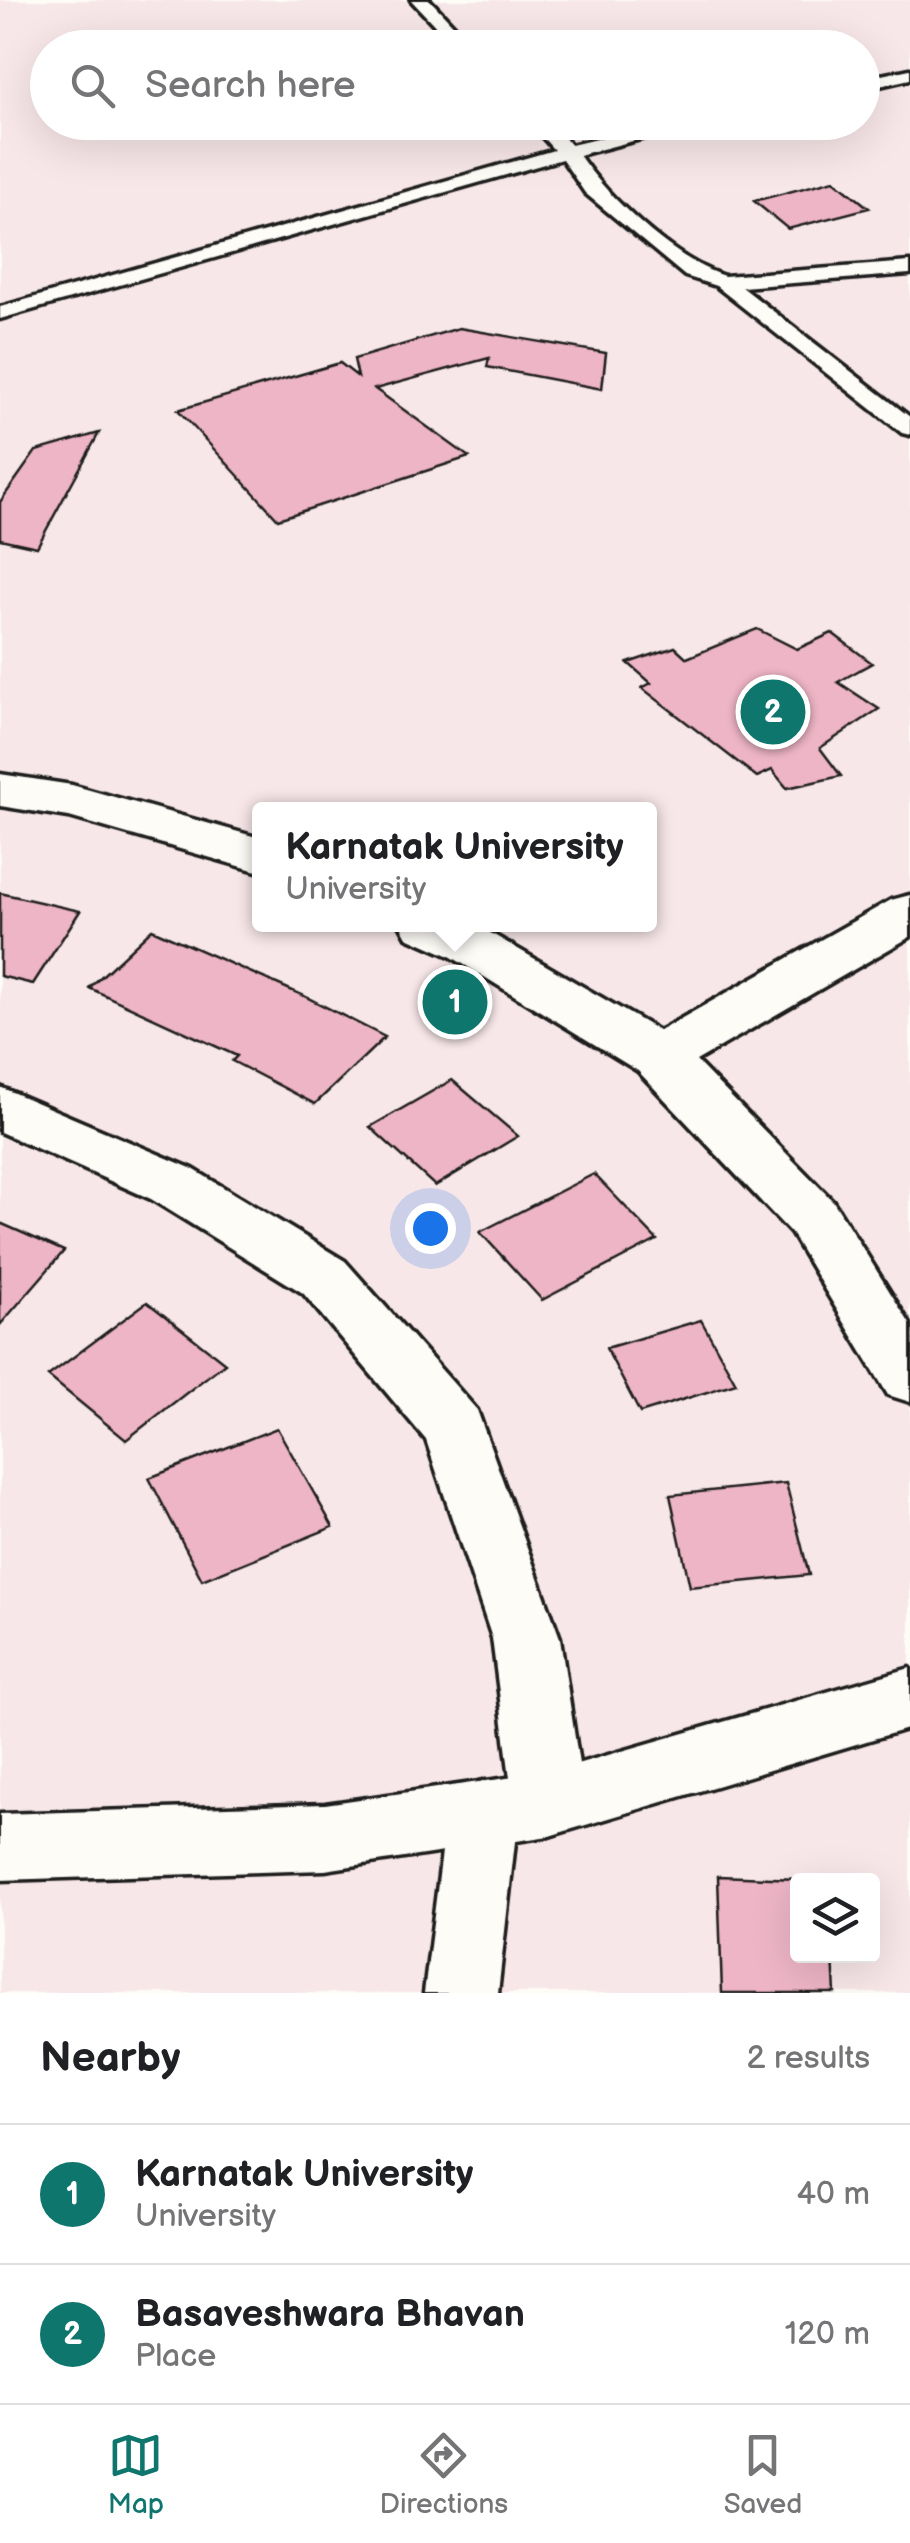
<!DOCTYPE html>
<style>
:root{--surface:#fff;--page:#f2f2f2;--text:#202124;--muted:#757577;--line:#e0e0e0;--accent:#0f766e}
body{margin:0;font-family:"Balsamiq Sans",sans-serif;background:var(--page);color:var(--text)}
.controls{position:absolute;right:30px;bottom:30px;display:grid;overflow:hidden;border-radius:10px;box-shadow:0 10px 40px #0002}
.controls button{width:90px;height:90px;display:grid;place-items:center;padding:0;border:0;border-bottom:2px solid var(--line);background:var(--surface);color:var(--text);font:50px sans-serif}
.you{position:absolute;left:430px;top:1228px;width:35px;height:35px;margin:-25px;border:8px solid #fff;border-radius:50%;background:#1a73e8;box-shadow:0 0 0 15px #1a73e833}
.badge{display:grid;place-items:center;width:65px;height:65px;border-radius:50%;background:var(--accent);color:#fff;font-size:32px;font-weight:700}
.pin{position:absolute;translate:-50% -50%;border:5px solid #fff;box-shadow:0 2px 10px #0006}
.popup{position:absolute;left:252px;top:802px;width:405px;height:130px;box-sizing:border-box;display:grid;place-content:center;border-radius:10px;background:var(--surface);filter:drop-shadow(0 2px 8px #0005);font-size:32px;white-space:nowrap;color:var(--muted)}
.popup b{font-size:38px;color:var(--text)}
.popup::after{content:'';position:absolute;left:50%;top:100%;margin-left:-20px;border:20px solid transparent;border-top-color:var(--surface)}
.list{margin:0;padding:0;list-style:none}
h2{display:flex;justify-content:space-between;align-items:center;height:130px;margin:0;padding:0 40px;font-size:42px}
h2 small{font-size:32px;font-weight:400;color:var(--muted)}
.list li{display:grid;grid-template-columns:65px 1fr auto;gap:30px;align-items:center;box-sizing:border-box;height:140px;padding:0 40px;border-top:2px solid var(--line)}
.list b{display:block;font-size:38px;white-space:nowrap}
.list p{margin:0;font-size:32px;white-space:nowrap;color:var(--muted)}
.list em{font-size:32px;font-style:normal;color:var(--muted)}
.icon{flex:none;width:55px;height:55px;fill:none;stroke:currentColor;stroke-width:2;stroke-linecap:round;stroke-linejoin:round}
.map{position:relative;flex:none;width:910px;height:1993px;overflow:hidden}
.search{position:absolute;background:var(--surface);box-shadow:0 10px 40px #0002;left:30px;right:30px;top:30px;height:110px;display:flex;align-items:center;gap:25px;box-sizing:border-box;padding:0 35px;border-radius:55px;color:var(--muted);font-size:38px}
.sheet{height:410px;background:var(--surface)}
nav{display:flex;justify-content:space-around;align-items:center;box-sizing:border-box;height:140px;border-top:2px solid var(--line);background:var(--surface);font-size:28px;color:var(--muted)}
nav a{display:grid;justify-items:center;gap:5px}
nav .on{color:var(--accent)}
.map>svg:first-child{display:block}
.built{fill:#f8e7e8;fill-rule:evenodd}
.building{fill:#eeb5c6;stroke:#1c1c1c;stroke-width:2.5}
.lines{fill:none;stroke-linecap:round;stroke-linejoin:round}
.service-casing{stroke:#1c1c1c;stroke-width:7}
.minor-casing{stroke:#1c1c1c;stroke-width:7}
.tertiary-casing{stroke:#1c1c1c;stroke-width:7}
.service{fill:#fdfcf7;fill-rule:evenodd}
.minor{fill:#fdfcf7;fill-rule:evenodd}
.tertiary{fill:#fdfcf7;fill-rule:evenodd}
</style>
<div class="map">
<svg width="910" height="1993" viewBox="0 0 910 1993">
<rect width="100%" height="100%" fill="#fdfcf7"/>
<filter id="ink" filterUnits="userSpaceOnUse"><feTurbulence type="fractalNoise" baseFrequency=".01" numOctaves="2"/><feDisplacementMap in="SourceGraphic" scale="20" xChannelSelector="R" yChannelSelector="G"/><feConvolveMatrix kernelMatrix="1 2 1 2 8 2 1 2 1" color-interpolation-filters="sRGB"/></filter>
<g filter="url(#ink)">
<path class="built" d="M0 0H910V1993H0ZM48 48H862V122H48ZM260 810H650V924H260ZM798 1880H872V1956H798Z"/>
<path class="building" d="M834 180 869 208 788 229 754 201Z
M459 328 606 353 602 389 487 367 489 358 375 389 469 457 278 519 178 410 340 363 358 377 354 359Z
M99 433 37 547 0 539V502L36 451Z
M757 629 797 649 832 633 872 663 838 682 879 709 820 748 841 776 787 788 772 770 757 777 642 688 651 683 628 663 675 647 687 658Z
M0 893 80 911 33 984 0 976Z
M152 929 302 995 385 1037 315 1104 232 1061 237 1056 89 988Z
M452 1080 518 1136 435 1186 370 1127Z
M594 1174 657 1240 542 1300 480 1232Z
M0 1223 64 1251 0 1325Z
M147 1302 225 1363 126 1440 48 1376Z
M701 1320 736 1383 640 1413 606 1348Z
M277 1428 333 1527 202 1580 149 1478Z
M786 1483 809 1575 690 1587 670 1495Z
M718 1876 798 1879V1956H833L835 1993H722Z"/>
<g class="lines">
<g class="service-casing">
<path id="service" d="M411 0H430L475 48H456Z
M910 69V79L862 90V79Z
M529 122H549L571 145 670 122H706L579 155C608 198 674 260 724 276L910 262V274L742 287 910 417V435L902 433 716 286 685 276 585 193 562 159 0 319V307L554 150Z"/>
</g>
<g class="minor-casing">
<path id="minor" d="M0 774 72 785 260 838V872L69 817 0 806Z
M910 895V937L696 1061 833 1201 910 1324V1402L888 1395 791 1233 638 1071 450 956 407 937 400 924H475L659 1031 891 900Z
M0 1087 193 1169 345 1261 477 1410 560 1638 585 1804 574 1827 549 1836 524 1827 518 1815 498 1993H424L447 1813 458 1790 483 1781 508 1790 513 1801 492 1638 426 1440 303 1293 151 1199 0 1132Z"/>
</g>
<g class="tertiary-casing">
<path id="tertiary" d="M910 1668V1728L549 1836 325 1870 0 1880V1814L325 1804 549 1772Z"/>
</g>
<use href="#service" class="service"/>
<use href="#minor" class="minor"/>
<use href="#tertiary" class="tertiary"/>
</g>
</g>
</svg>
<div class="controls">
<button><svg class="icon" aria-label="layers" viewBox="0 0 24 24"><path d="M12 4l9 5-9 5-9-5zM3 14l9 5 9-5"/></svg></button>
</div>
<div class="you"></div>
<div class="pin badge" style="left:455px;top:1002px">1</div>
<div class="popup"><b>Karnatak University</b>University</div>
<div class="pin badge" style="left:773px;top:712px">2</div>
<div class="search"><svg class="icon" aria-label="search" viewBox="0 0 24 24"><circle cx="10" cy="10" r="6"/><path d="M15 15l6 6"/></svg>Search here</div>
</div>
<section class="sheet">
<h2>Nearby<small>2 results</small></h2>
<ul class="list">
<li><span class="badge">1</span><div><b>Karnatak University</b><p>University</p></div><em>40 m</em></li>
<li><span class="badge">2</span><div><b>Basaveshwara Bhavan</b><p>Place</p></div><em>120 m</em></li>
</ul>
</section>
<nav>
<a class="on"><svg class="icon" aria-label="map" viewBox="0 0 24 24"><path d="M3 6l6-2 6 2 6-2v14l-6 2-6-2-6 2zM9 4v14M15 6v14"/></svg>Map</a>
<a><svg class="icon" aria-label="directions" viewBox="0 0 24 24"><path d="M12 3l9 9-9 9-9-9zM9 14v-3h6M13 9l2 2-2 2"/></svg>Directions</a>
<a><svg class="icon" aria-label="saved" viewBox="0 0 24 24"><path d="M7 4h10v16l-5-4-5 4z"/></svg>Saved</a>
</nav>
